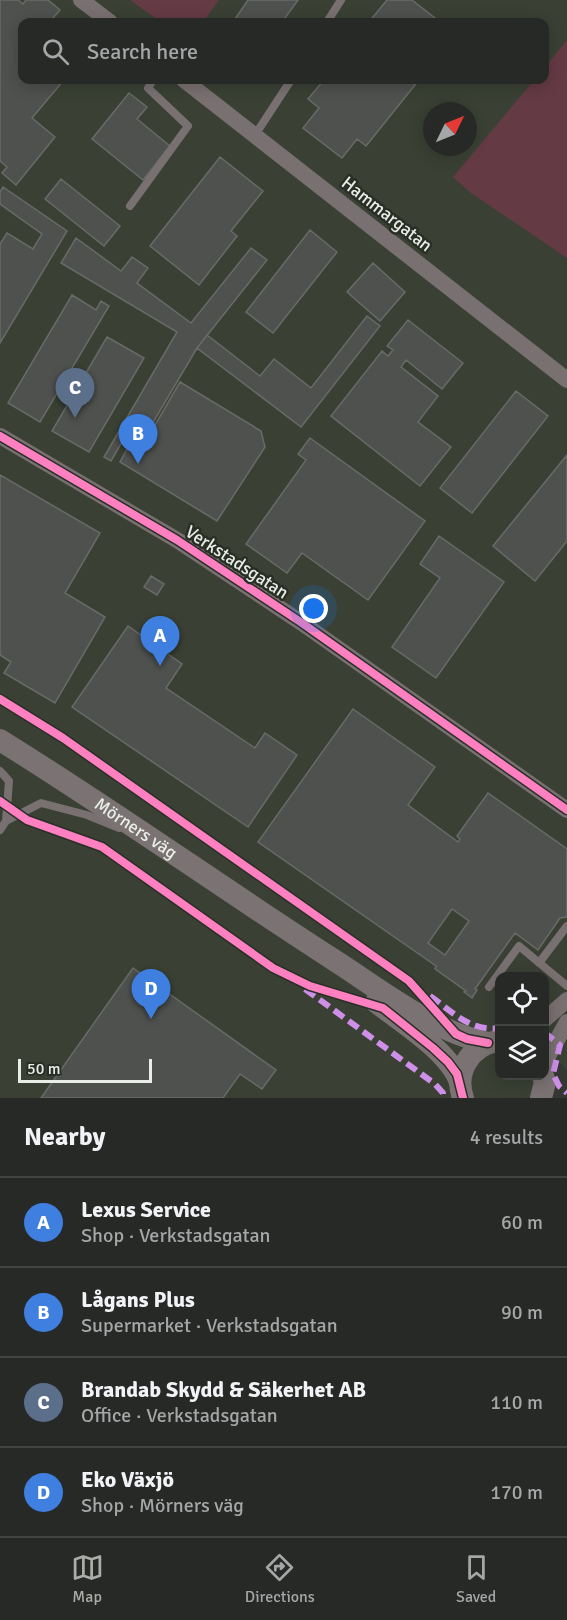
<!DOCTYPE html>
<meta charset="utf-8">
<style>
:root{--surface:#272926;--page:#2f312e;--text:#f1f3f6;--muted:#a4a6a7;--line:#434543;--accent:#aaada8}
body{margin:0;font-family:Signika,sans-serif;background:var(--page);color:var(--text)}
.controls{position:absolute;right:18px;bottom:18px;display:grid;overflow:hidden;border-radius:12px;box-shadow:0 3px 15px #0003}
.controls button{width:54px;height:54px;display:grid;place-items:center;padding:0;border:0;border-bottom:2px solid var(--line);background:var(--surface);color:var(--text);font:30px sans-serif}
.compass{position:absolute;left:423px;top:102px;width:54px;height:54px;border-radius:50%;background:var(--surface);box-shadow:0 3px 15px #0003;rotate:47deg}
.scale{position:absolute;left:18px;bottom:15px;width:134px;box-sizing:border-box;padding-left:6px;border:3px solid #e9ede7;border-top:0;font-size:16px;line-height:21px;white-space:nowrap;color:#e9ede7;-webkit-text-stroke:4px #2a2f26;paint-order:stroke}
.you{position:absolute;left:314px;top:609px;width:21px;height:21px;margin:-15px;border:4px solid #fff;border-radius:50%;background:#1a73e8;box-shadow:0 0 0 9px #1a73e833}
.badge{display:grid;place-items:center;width:39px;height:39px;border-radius:50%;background:var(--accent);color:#fff;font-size:20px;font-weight:700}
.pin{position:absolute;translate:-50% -50px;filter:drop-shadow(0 2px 3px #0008)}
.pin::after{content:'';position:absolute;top:32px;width:21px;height:18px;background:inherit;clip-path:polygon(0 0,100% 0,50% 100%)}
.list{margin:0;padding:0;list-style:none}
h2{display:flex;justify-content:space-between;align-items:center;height:78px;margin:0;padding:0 24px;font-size:26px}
h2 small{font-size:20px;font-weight:400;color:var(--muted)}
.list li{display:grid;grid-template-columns:39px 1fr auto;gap:18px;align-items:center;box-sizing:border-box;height:90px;padding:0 24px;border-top:2px solid var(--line)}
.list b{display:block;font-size:22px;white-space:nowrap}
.list p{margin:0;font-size:20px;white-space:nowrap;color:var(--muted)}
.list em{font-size:20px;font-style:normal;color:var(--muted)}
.icon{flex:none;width:33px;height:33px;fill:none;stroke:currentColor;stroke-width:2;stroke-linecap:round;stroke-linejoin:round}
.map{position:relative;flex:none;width:567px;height:1098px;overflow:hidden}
.search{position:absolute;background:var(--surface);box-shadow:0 3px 15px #0003;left:18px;right:18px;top:18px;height:66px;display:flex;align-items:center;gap:15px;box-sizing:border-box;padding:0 21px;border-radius:12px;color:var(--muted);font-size:22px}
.sheet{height:438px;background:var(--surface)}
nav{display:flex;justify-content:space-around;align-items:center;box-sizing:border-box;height:84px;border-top:2px solid var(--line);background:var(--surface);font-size:16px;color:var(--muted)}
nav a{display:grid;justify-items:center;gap:3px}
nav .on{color:var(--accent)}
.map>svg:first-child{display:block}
.built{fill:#3a4134;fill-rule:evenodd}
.green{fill:#643a45}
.building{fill:#4e514d;stroke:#686b67;stroke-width:1.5;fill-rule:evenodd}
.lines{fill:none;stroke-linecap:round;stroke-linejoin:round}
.service{stroke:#797071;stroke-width:8}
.minor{stroke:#797071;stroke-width:16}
.secondary{stroke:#7b7273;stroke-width:22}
.quiet{stroke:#ce8fe9;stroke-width:6;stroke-dasharray:12 6;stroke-linecap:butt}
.cycleway-casing{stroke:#2a2f26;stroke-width:11}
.cycleway{stroke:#ff80c0;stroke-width:8}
.labels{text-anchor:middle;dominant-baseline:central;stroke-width:5;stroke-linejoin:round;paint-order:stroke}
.street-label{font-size:18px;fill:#e9ede7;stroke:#2a2f26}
</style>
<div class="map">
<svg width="567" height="1098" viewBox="0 0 567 1098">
<rect width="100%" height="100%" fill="#343732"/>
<path class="built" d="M0 0H567V1070L558 1061 529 1098H0ZM22 22H544V80H22ZM432 111H468V147H432ZM500 976H544V1076H500Z"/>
<path class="green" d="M130 0H219L203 22H161Z
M567 40V258L471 193 453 177 534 80H544L545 67Z"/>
<path class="building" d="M0 0H18L23 4 26 0H48L60 10 53 18 58 22H22V80H64L32 118 55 137 16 185 2 173 7 167 0 161Z
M248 0H298L282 22H233Z
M387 0H412L440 22H369Z
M324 80H419L366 146 357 139 342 158 303 128 319 108 308 99Z
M129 93 147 107 137 119 170 146 143 180 92 139Z
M220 157 263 191 231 231 237 236 199 285 150 246Z
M61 179 120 226 104 246 45 199Z
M3 187 67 231 0 343V244L7 233 33 249 42 234 0 204V192Z
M310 230 337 252 273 333 246 312Z
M76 238 121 271 132 257 148 268 137 283 191 323 251 248 267 260 197 348 148 431 133 423 111 461 104 457 177 332 61 263Z
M373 263 405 292 380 321 347 292Z
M72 295 96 310 101 301 109 306 40 422 8 403Z
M367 316 380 326 301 427 197 348 207 335 260 376 274 359 311 388Z
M408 320 463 363 442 389 406 360 401 367 438 396 418 422 451 447 420 486 331 416 382 351 388 356 393 350 387 346Z
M107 337 144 358 89 452 52 431Z
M180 382 261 431 265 447 217 521 120 462 136 432 147 439Z
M516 391 548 416 472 513 440 488Z
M310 438 425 521 368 600 302 553 287 573 246 544 306 460 298 454Z
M567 455V541L535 581 493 546Z
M0 475 100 533 65 593 105 617 55 703 4 673 11 662 0 655Z
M439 536 504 582 436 678 392 647 440 578 420 564Z
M151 576 164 584 157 595 144 587Z
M128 626 182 664 166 688 255 748 265 733 297 755 248 827 72 707Z
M353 709 435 767 408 805 458 842 460 839 457 836 488 793 567 849V917L560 918 538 950 515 933 475 989 477 990 472 998 464 992 466 991 435 969 436 966 258 842ZM452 909 469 921 445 955 428 943Z
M133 968 276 1070 262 1089 240 1074 223 1098H41Z"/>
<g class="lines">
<path class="service" d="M327 22 341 0
M255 135 291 80
M130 206 188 126 148 88 153 80
M0 771 9 781 6 821
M0 830 6 821 41 803 87 815 119 828
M539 963 567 926
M489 987 519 946 567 986"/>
<path class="minor" d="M81 0 110 22
M184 80 567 380
M0 436 177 540 302 623 567 810
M544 1020 567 1000
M544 1075 548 1056 567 1022"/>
<g class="secondary">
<path id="s1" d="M0 740C113 810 222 888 334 960 381 990 433 1032 488 1043"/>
<path d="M376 1002C401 1022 449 1051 460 1082"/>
<path d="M463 1098C454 1072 470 1046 497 1041"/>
<path d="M541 1098 545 1082 543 1076"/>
</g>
<path class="quiet" d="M305 989 435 1084 443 1093V1098
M430 996C453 1012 470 1032 500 1028
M544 1032 560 1045 553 1074 559 1086 567 1093"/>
<g class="cycleway-casing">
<path id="cycleway" d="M0 436 177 540 302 623 567 810
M0 699 63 738 409 981 456 1034 467 1039 488 1043
M0 801 27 820 102 847 273 968 310 986 383 1008 433 1048 448 1062 457 1074 463 1098"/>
</g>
<use href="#cycleway" class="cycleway"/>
</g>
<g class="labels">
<g class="street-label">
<text transform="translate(387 214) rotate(38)">Hammargatan</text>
<text transform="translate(237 562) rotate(33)">Verkstadsgatan</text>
<text stroke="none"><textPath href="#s1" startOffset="162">Mörners väg</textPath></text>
</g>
</g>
</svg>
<div class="controls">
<button><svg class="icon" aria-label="locate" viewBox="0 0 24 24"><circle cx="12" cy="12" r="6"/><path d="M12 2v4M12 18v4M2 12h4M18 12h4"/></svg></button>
<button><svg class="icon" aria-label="layers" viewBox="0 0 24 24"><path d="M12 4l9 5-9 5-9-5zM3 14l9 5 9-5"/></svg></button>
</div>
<svg class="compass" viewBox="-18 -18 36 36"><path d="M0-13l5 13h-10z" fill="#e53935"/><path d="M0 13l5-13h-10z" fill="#a4a6a7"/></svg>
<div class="scale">50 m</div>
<div class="you"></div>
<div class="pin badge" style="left:160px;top:666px;background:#3f7fe0">A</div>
<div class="pin badge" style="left:138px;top:464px;background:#3f7fe0">B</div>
<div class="pin badge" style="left:75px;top:418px;background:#5c6f8a">C</div>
<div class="pin badge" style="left:151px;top:1019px;background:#3f7fe0">D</div>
<div class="search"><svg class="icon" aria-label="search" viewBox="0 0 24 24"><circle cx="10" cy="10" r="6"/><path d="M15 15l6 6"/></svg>Search here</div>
</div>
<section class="sheet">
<h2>Nearby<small>4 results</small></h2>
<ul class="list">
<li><span class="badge" style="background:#3f7fe0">A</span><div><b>Lexus Service</b><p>Shop · Verkstadsgatan</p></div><em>60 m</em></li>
<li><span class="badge" style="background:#3f7fe0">B</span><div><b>Lågans Plus</b><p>Supermarket · Verkstadsgatan</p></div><em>90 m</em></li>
<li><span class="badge" style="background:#5c6f8a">C</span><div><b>Brandab Skydd &amp; Säkerhet AB</b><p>Office · Verkstadsgatan</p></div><em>110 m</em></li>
<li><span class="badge" style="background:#3f7fe0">D</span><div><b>Eko Växjö</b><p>Shop · Mörners väg</p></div><em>170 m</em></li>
</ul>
</section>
<nav>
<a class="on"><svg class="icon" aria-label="map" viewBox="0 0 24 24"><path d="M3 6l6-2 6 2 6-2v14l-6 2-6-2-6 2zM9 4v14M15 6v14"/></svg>Map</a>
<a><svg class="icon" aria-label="directions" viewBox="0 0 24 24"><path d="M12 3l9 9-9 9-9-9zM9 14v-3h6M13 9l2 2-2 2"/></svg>Directions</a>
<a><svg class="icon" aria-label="saved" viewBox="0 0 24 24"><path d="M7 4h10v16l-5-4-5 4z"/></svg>Saved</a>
</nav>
